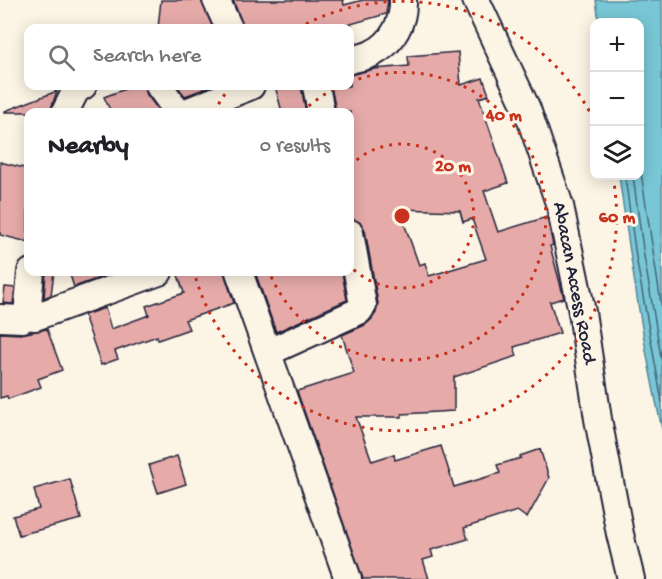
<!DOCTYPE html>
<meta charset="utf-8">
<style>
:root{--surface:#fff;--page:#f2f2f2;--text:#202124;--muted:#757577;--line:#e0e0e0}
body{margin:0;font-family:"Gochi Hand",sans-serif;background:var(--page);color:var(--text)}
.controls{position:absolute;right:18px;top:18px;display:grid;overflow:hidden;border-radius:12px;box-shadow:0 3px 15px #0003}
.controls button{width:54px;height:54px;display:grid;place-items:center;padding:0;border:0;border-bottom:2px solid var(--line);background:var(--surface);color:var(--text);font:30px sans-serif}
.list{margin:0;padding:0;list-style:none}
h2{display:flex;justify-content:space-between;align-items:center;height:78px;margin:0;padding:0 24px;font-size:26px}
h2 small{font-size:20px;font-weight:400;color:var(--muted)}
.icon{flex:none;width:33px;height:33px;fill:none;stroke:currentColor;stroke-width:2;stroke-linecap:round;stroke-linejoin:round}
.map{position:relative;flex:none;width:662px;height:579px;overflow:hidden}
.search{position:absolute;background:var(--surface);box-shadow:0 3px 15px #0003;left:24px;top:24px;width:330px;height:66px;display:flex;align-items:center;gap:15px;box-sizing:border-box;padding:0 21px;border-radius:12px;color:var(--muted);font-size:22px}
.panel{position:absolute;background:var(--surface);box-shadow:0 3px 15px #0003;left:24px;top:108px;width:330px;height:168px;border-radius:12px}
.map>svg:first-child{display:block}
.water{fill:#79c7d6;stroke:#568598;stroke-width:1.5}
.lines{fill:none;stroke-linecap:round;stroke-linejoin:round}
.shore{stroke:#456479;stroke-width:1.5}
.building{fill:#e6aba9;stroke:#22223b;stroke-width:1.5;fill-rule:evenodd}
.minor-casing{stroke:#22223b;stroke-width:30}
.minor{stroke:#fcf5e5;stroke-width:26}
.ring{fill:none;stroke:#c8321e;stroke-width:3;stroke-dasharray:3 6}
.labels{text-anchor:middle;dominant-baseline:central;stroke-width:6;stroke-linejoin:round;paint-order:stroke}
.street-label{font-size:20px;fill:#22223b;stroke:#fcf5e5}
.centre{fill:#c8321e;stroke:#fcf5e5;stroke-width:3}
.ring-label{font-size:18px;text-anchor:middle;font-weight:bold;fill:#c8321e;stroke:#fcf5e5;stroke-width:6;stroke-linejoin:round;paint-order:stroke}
</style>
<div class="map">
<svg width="662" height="579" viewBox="0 0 662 579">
<rect width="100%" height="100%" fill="#fcf5e5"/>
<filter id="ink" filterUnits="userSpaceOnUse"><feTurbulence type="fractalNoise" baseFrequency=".0167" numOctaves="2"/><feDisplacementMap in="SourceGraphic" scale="12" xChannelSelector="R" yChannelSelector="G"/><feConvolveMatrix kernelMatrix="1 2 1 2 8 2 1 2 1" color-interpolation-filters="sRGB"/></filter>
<g filter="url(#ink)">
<path class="water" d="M596 0H662V429C643 346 631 260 619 176H640V22H599Z"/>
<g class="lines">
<path class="shore" d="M640 166 662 310
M625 176 636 257 662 402
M633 176 644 256 662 363"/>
</g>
<path class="building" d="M161 0H201L213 28H158Z
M233 0H343L344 5 363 0H388L386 14 337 28H244Z
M458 52 461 85 483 78 489 95 479 98 508 183 484 191 498 232 547 217 553 245 550 246 564 298 550 302 560 333 514 347 517 356 454 377V411L402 414V417H356L372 461 394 454 395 460 441 446 454 487 500 473 497 465 521 458 520 456 540 449 549 478 527 518 517 511 464 528 468 539 431 550 433 557 423 560 429 579H363L297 391 354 373 342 335 365 325 371 320 376 313 378 303 365 230 361 223 350 218V112H336L331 86H350V75L374 69 409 66 408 56ZM399 209 460 211 463 222 472 219 486 259 429 276 425 263 419 265Z
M133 86H144L147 95 160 112H111L104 97Z
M177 86H212L185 96Z
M275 86H301L306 112H282Z
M57 91 50 112H5V111Z
M0 162 28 169V242L0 235Z
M46 272H54L51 295 44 298Z
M69 272H116L74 287Z
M177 272H224L234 303 185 320 189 329 158 340 157 336 115 351 118 359 101 365 84 315 105 308 111 329 149 315 146 306 184 293Z
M255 272H342L347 300 276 332Z
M5 287 15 288 13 304 3 303Z
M47 329 62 370 38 379 41 387 8 399 7 396 0 398V333L21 334Z
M177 456 186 484 158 493 149 465Z
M70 479 81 519 19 535 13 516 39 509 34 489Z"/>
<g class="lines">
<g class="minor-casing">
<path id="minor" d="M216 0 229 28
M476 0 527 109 560 206 582 312 598 419 620 534 631 579
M350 60C357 58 366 57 373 53 393 43 404 21 403 0
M159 86 178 112
M316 86 321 112
M65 112 76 90 83 86
M186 112 251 86
M239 272 348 579
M27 316 35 317 159 272
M0 318 22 319 27 316 31 272
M269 352 359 311 363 305 350 233"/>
</g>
<use href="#minor" class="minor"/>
</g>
</g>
<g class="ring">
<path d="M350 166A72 72 0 1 1 350 266"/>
<path d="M302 112A144 144 0 0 1 340 86M350 82A144 144 0 1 1 269 272"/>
<path d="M214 112A215 215 0 0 1 230 87M298 28A215 215 0 0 1 594 120M613 177A215 215 0 0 1 194 272"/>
</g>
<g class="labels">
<g class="street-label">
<text transform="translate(573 283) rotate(79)">Abacan Access Road</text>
</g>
</g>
<circle cx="402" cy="216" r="9" class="centre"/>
<g class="ring-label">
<text x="504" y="120">40 m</text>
<text x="453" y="171">20 m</text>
<text x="617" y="222">60 m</text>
</g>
</svg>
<div class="controls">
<button>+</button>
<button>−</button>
<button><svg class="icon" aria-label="layers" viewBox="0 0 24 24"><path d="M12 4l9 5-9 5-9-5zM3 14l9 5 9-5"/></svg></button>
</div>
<div class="search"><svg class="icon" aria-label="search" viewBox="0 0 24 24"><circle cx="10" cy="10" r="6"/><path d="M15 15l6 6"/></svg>Search here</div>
<section class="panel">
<h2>Nearby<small>0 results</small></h2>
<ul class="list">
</ul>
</section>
</div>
